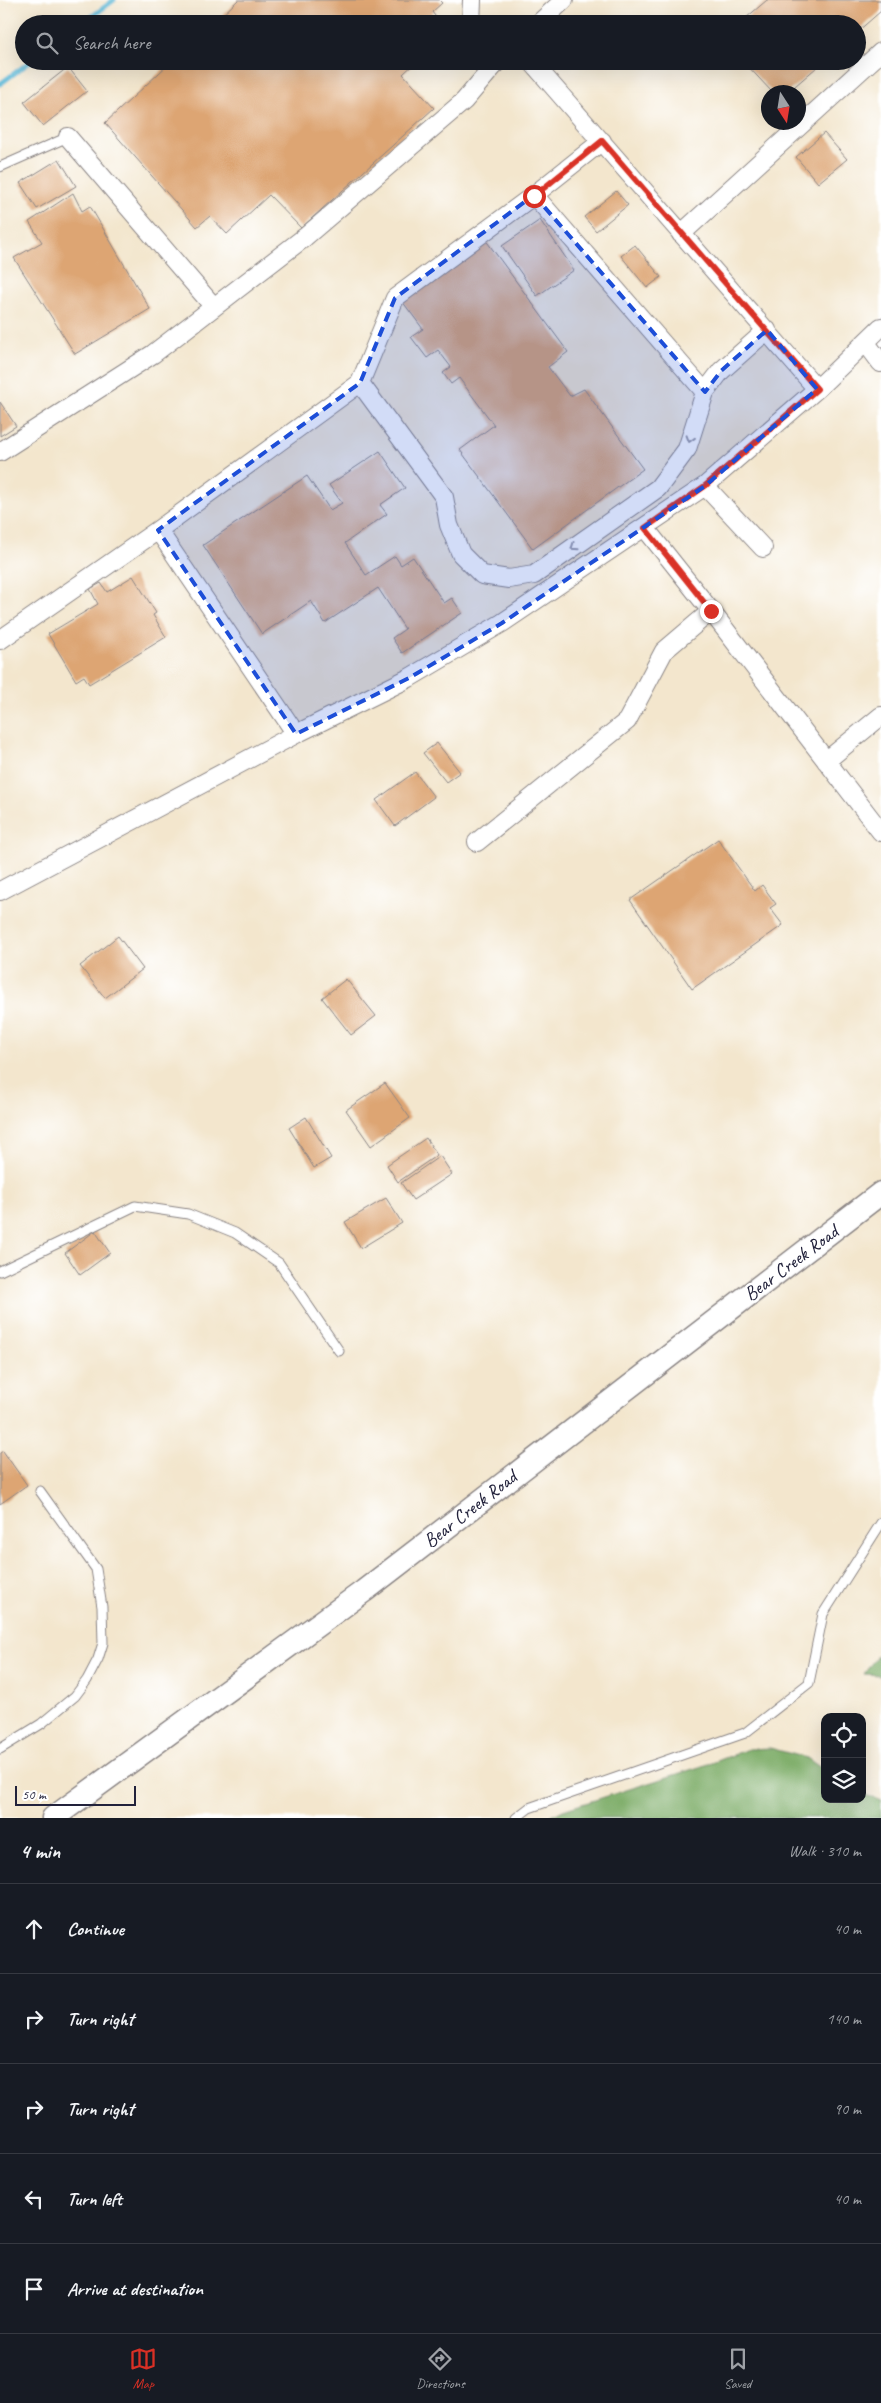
<!DOCTYPE html>
<meta charset="utf-8">
<style>
:root{--surface:#171b24;--page:#242831;--text:#f1f3f6;--muted:#9ea1a6;--line:#363941;--accent:#d93025}
body{margin:0;font-family:Caveat,sans-serif;background:var(--page);color:var(--text)}
.controls{position:absolute;right:15px;bottom:15px;display:grid;overflow:hidden;border-radius:10px;box-shadow:0 5px 20px #0002}
.controls button{width:45px;height:45px;display:grid;place-items:center;padding:0;border:0;border-bottom:1px solid var(--line);background:var(--surface);color:var(--text);font:25px sans-serif}
.compass{position:absolute;left:761px;top:85px;width:45px;height:45px;border-radius:50%;background:var(--surface);box-shadow:0 5px 20px #0002;rotate:168deg}
.scale{position:absolute;left:15px;bottom:12px;width:121px;box-sizing:border-box;padding-left:5px;border:2px solid #22223b;border-top:0;font-size:14px;line-height:18px;white-space:nowrap;color:#22223b;-webkit-text-stroke:4px #fff;paint-order:stroke}
.stop{position:absolute;width:15px;height:15px;margin:-11px;border:4px solid #d93025;border-radius:50%;background:#fff}
.stop.end{background:#d93025;border-color:#fff;box-shadow:0 1px 5px #0008}
.list{margin:0;padding:0;list-style:none}
h2{display:flex;justify-content:space-between;align-items:center;height:65px;margin:0;padding:0 20px;font-size:21px}
h2 small{font-size:16px;font-weight:400;color:var(--muted)}
.list li{display:grid;grid-template-columns:32px 1fr auto;gap:15px;align-items:center;box-sizing:border-box;height:90px;padding:0 20px;border-top:1px solid var(--line)}
.list b{display:block;font-size:19px;white-space:nowrap}
.list em{font-size:16px;font-style:normal;color:var(--muted)}
.icon{flex:none;width:28px;height:28px;fill:none;stroke:currentColor;stroke-width:2;stroke-linecap:round;stroke-linejoin:round}
.map{position:relative;flex:none;width:881px;height:1818px;overflow:hidden}
.search{position:absolute;background:var(--surface);box-shadow:0 5px 20px #0002;left:15px;right:15px;top:15px;height:55px;display:flex;align-items:center;gap:12px;box-sizing:border-box;padding:0 18px;border-radius:28px;color:var(--muted);font-size:19px}
.sheet{height:515px;background:var(--surface)}
nav{display:flex;justify-content:space-around;align-items:center;box-sizing:border-box;height:70px;border-top:1px solid var(--line);background:var(--surface);font-size:14px;color:var(--muted)}
nav a{display:grid;justify-items:center;gap:2px}
nav .on{color:var(--accent)}
.map>svg:first-child{display:block}
.forest{fill:#7cac66;stroke:#4f6750}
.lines{fill:none;stroke-linecap:round;stroke-linejoin:round}
.stream{stroke:#55b5d4;stroke-width:5}
.building{fill:#dda573}
.service-casing{stroke:#8a8484;stroke-width:11}
.minor-casing{stroke:#8a8484;stroke-width:20}
.tertiary-casing{stroke:#8a8484;stroke-width:25}
.service{stroke:#fff;stroke-width:9}
.minor{stroke:#fff;stroke-width:18}
.tertiary{stroke:#fff;stroke-width:22}
.oneway{stroke:#9c9ca7}
.route{stroke:#d93025;stroke-width:6}
.marked{fill:#1d4ed8;fill-opacity:0.2;stroke:#1d4ed8;stroke-width:4;stroke-dasharray:10 6;stroke-linejoin:round}
.labels{text-anchor:middle;dominant-baseline:central;stroke-width:4.5;stroke-linejoin:round;paint-order:stroke}
.street-label{font-size:20px;fill:#22223b;stroke:#fff}
</style>
<div class="map">
<svg width="881" height="1818" viewBox="0 0 881 1818">
<rect width="100%" height="100%" fill="#fff"/>
<filter id="ink" filterUnits="userSpaceOnUse"><feTurbulence type="fractalNoise" baseFrequency=".02" numOctaves="2"/><feDisplacementMap in="SourceGraphic" scale="10" xChannelSelector="R" yChannelSelector="G"/><feConvolveMatrix kernelMatrix="1 2 1 2 8 2 1 2 1" color-interpolation-filters="sRGB"/></filter>
<filter id="wash" filterUnits="userSpaceOnUse"><feTurbulence type="fractalNoise" baseFrequency=".0096" numOctaves="4" result="noise"/><feDisplacementMap in="SourceGraphic" scale="20" xChannelSelector="R" yChannelSelector="G"/><feGaussianBlur stdDeviation="1.12" result="paint"/><feColorMatrix in="noise" values="0 0 0 0 0 0 0 0 0 0 0 0 0 0 0 0 0 1.4 0 .05"/><feComposite in="paint" operator="in"/></filter>
<g filter="url(#wash)">
<rect width="100%" height="100%" fill="#f3e6cd"/>
<path class="forest" d="M881 1650V1675L864 1674Z
M770 1748 807 1758 825 1771V1799H862V1793L881 1801V1818H548L563 1810 712 1763 748 1749Z"/>
<g class="lines">
<path class="stream" d="M82 24 114 0
M0 84 31 61"/>
</g>
<g id="blocks">
<path class="building" d="M238 0H439L442 3 432 12 441 24H213Z
M767 0H881V11L857 32V24H739Z
M172 61H417L403 74 434 108 301 228 269 195 227 234 210 216 197 227 105 123Z
M743 61H824L788 92H772Z
M68 67 87 91 43 126 24 102Z
M824 133 847 159 818 183 796 157Z
M59 159 76 186 37 209 20 183Z
M616 191 628 205 596 231 584 217Z
M73 193 82 211 90 206 150 309 75 354 14 258 42 242 29 222Z
M540 220 574 270 537 296 502 246Z
M485 239 568 352 548 367 570 396 584 389 643 469 533 549 460 450 494 425 459 378 451 384 443 373 451 367 438 350 427 358 411 337 423 329 402 301Z
M635 245 661 277 647 288 621 256Z
M0 402 16 426 0 436Z
M380 451 405 488 380 505 387 514 345 543 366 575 395 556 401 565 413 557 444 603 452 598 462 613 402 653 392 638 405 629 378 588 325 623 311 601 262 634 203 545 307 476 330 510 342 503 329 485Z
M133 576 156 613 153 615 166 637 89 684 84 676 76 681 48 634 98 604 90 589 101 583 107 592Z
M437 743 460 772 446 782 423 753Z
M415 772 434 797 395 826 376 800Z
M718 839 755 891 762 885 776 904 770 908 783 925 692 989 630 900Z
M118 936 143 969 105 998 80 966Z
M346 979 376 1016 351 1035 322 998Z
M385 1083 410 1118 371 1146 346 1110Z
M306 1117 331 1158 314 1168 289 1128Z
M426 1138 437 1155 398 1182 387 1165Z
M440 1156 452 1174 413 1200 401 1183Z
M386 1198 402 1223 361 1248 345 1222Z
M95 1231 110 1253 80 1275 65 1253Z
M3 1451 27 1485 0 1504V1453Z"/>
</g>
</g>
<g filter="url(#ink)">
<use href="#blocks" fill-opacity="0" stroke="#8a8484" stroke-width="1"/>
<g class="lines">
<g class="service-casing">
<path id="service" d="M0 167 68 137
M0 1271 135 1206 188 1214 235 1233 279 1263 339 1351
M0 1749 41 1724 75 1696 87 1680 98 1659 103 1643 102 1607 96 1569 40 1491
M516 1818 529 1808 745 1733 809 1683 823 1614 881 1523"/>
</g>
<g class="minor-casing">
<path id="minor" d="M471 24 472 0
M538 24 564 0
M531 61 817 389
M68 137 214 307
M534 195 705 392
M681 234 881 52
M866 343 881 363
M360 383 444 497 449 525 461 554 482 575 509 579 534 575 658 488 687 449 705 392 721 371 767 330
M0 452 153 354 305 237 464 101 498 61
M705 486 763 548
M645 528 711 611 881 832
M158 530 296 734
M0 640 158 530 360 383 395 298 534 195 602 141
M826 761 881 716
M477 842 627 721 664 651 711 611
M0 891 296 734 409 678 502 623 705 486 817 389 881 327"/>
</g>
<g class="tertiary-casing">
<path id="tertiary" d="M53 1818 364 1591 881 1193"/>
</g>
<use href="#service" class="service"/>
<use href="#minor" class="minor"/>
<use href="#tertiary" class="tertiary"/>
</g>
<defs><path id="oneway-chevron" d="M-2-3.5L2.5 0L-2 3.5" fill="none" stroke-width="1.6" stroke-linecap="round" stroke-linejoin="round" transform="scale(1.25)"/></defs>
<g class="oneway">
<use href="#oneway-chevron" transform="translate(690 439) rotate(107)"/>
<use href="#oneway-chevron" transform="translate(574 547) rotate(145)"/>
</g>
</g>
<g class="lines" filter="url(#ink)">
<path class="route" d="M534 196 602 141 817 389 705 486 645 528 711 611"/>
</g>
<path class="marked" d="M534 195 705 392 721 371 767 330 817 389 705 486 502 623 409 678 296 734 158 530 360 383 395 298Z"/>
<g class="labels">
<g class="street-label">
<text transform="translate(791 1263) rotate(-37)">Bear Creek Road</text>
<text transform="translate(470 1509) rotate(-38)">Bear Creek Road</text>
</g>
</g>
</svg>
<div class="controls">
<button><svg class="icon" aria-label="locate" viewBox="0 0 24 24"><circle cx="12" cy="12" r="6"/><path d="M12 2v4M12 18v4M2 12h4M18 12h4"/></svg></button>
<button><svg class="icon" aria-label="layers" viewBox="0 0 24 24"><path d="M12 4l9 5-9 5-9-5zM3 14l9 5 9-5"/></svg></button>
</div>
<svg class="compass" viewBox="-18 -18 36 36"><path d="M0-13l5 13h-10z" fill="#e53935"/><path d="M0 13l5-13h-10z" fill="#9ea1a6"/></svg>
<div class="scale">50 m</div>
<div class="stop" style="left:534px;top:196px"></div>
<div class="stop end" style="left:711px;top:611px"></div>
<div class="search"><svg class="icon" aria-label="search" viewBox="0 0 24 24"><circle cx="10" cy="10" r="6"/><path d="M15 15l6 6"/></svg>Search here</div>
</div>
<section class="sheet">
<h2>4 min<small>Walk · 310 m</small></h2>
<ul class="list">
<li><svg class="icon" aria-label="ahead" viewBox="0 0 24 24"><path d="M12 20V5M6 11l6-6 6 6"/></svg><div><b>Continue</b></div><em>40 m</em></li>
<li><svg class="icon" aria-label="right" viewBox="0 0 24 24"><path d="M7 20v-9h11M14 6l5 5-5 5"/></svg><div><b>Turn right</b></div><em>140 m</em></li>
<li><svg class="icon" aria-label="right" viewBox="0 0 24 24"><path d="M7 20v-9h11M14 6l5 5-5 5"/></svg><div><b>Turn right</b></div><em>90 m</em></li>
<li><svg class="icon" aria-label="left" viewBox="0 0 24 24"><path d="M17 20v-9H6M10 6l-5 5 5 5"/></svg><div><b>Turn left</b></div><em>40 m</em></li>
<li><svg class="icon" aria-label="arrive" viewBox="0 0 24 24"><path d="M6 21V4h12l-3 4 3 4H6"/></svg><div><b>Arrive at destination</b></div></li>
</ul>
</section>
<nav>
<a class="on"><svg class="icon" aria-label="map" viewBox="0 0 24 24"><path d="M3 6l6-2 6 2 6-2v14l-6 2-6-2-6 2zM9 4v14M15 6v14"/></svg>Map</a>
<a><svg class="icon" aria-label="directions" viewBox="0 0 24 24"><path d="M12 3l9 9-9 9-9-9zM9 14v-3h6M13 9l2 2-2 2"/></svg>Directions</a>
<a><svg class="icon" aria-label="saved" viewBox="0 0 24 24"><path d="M7 4h10v16l-5-4-5 4z"/></svg>Saved</a>
</nav>
